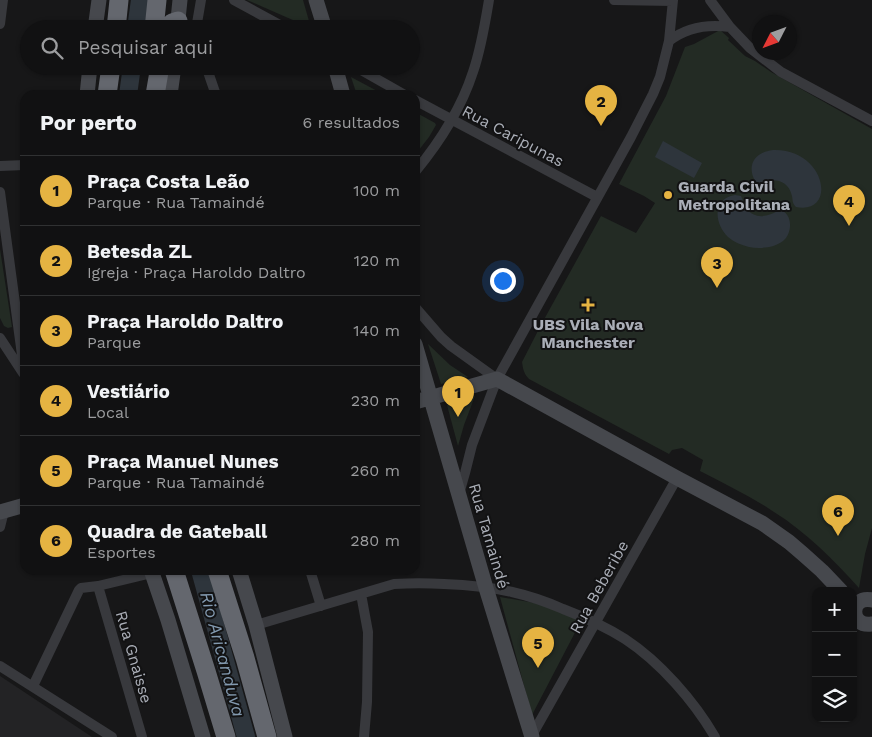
<!DOCTYPE html>
<html lang="pt">
<meta charset="utf-8">
<style>
:root{--surface:#111112;--page:#1a1a1b;--text:#f1f3f6;--muted:#9c9d9f;--line:#303132;--accent:#e5b342}
body{margin:0;font-family:"Work Sans",sans-serif;background:var(--page);color:var(--text)}
.controls{position:absolute;right:15px;bottom:15px;display:grid;overflow:hidden;border-radius:10px;box-shadow:0 1px 4px #0004}
.controls button{width:45px;height:45px;display:grid;place-items:center;padding:0;border:0;border-bottom:1px solid var(--line);background:var(--surface);color:var(--text);font:25px sans-serif}
.compass{position:absolute;left:752px;top:15px;width:45px;height:45px;border-radius:50%;background:var(--surface);box-shadow:0 1px 4px #0004;rotate:228deg}
.you{position:absolute;left:502px;top:280px;width:18px;height:18px;margin:-12px;border:4px solid #fff;border-radius:50%;background:#1a73e8;box-shadow:0 0 0 8px #1a73e833}
.badge{display:grid;place-items:center;width:32px;height:32px;border-radius:50%;background:var(--accent);color:#111;font-size:16px;font-weight:700}
.pin{position:absolute;translate:-50% -41px;filter:drop-shadow(0 1px 2px #0008)}
.pin::after{content:'';position:absolute;top:26px;width:18px;height:15px;background:inherit;clip-path:polygon(0 0,100% 0,50% 100%)}
.list{margin:0;padding:0;list-style:none}
h2{display:flex;justify-content:space-between;align-items:center;height:65px;margin:0;padding:0 20px;font-size:21px}
h2 small{font-size:16px;font-weight:400;color:var(--muted)}
.list li{display:grid;grid-template-columns:32px 1fr auto;gap:15px;align-items:center;box-sizing:border-box;height:70px;padding:0 20px;border-top:1px solid var(--line)}
.list b{display:block;font-size:19px;white-space:nowrap}
.list p{margin:0;font-size:16px;white-space:nowrap;color:var(--muted)}
.list em{font-size:16px;font-style:normal;color:var(--muted)}
.icon{flex:none;width:28px;height:28px;fill:none;stroke:currentColor;stroke-width:2;stroke-linecap:round;stroke-linejoin:round}
.map{position:relative;flex:none;width:872px;height:737px;overflow:hidden}
.search{position:absolute;background:var(--surface);box-shadow:0 1px 4px #0004;left:20px;top:20px;width:400px;height:55px;display:flex;align-items:center;gap:12px;box-sizing:border-box;padding:0 18px;border-radius:28px;color:var(--muted);font-size:19px}
.panel{position:absolute;background:var(--surface);box-shadow:0 1px 4px #0004;left:20px;top:90px;width:400px;height:485px;border-radius:15px}
.map>svg:first-child{display:block}
.built{fill:#232325}
.green{fill:#232b24}
.water{fill:#2e353c}
.lines{fill:none;stroke-linecap:round;stroke-linejoin:round}
.river{stroke:#2e353c;stroke-width:18}
.street{stroke:#38393d;stroke-width:10}
.secondary{stroke:#46484d;stroke-width:15}
.highway{stroke:#64676e;stroke-width:19}
.poi-dot{fill:#e5b342;stroke:#121213;stroke-width:2}
.labels{text-anchor:middle;dominant-baseline:central;stroke-width:4;stroke-linejoin:round;paint-order:stroke}
.street-label{font-size:16px;fill:#aaaeb7;stroke:#121213}
.poi-label{font-size:16px;font-weight:bold;fill:#aaaeb7;stroke:#121213;text-anchor:start}
.water-label{font-size:18px;font-style:italic;fill:#839ab0;stroke:#121213}
</style>
<div class="map">
<svg width="872" height="737" viewBox="0 0 872 737">
<rect width="100%" height="100%" fill="#171718"/>
<path class="built" d="M0 676 92 737H0Z"/>
<path class="green" d="M247 0H303L311 28 254 3Z
M720 30 729 38 728 40 745 56 755 61 771 72 872 129V528L865 554 859 588C834 560 806 532 774 512 750 496 725 484 700 471L703 460 682 448 672 450 669 454 529 379C524 374 523 369 522 362L541 325 601 216 636 233 655 203 644 196 619 184 666 96 685 47 694 44Z
M351 77 381 93 384 95H357Z
M415 112 435 123 436 125 429 137 415 155Z
M0 249 12 327 8 328 4 326 0 318Z
M428 344 450 365 468 377 441 384Z
M475 396 464 425 458 446 447 405Z
M500 597 541 604 581 621 532 715Z"/>
<path class="water" d="M663 141 702 163 694 178 655 157Z
M773 150C826 148 838 215 796 207 792 203 793 201 792 196 788 179 773 178 759 183L755 181C746 164 756 152 773 150Z
M735 195 741 196C743 200 744 204 746 208 755 220 768 217 779 210 793 212 793 233 783 241 774 248 760 249 749 247 741 245 734 242 728 237 714 223 712 199 735 195Z"/>
<g class="lines">
<path class="river" d="M136 29 140 0
M128 95 132 66
M200 570 246 737"/>
<path class="street" d="M234 0 287 29
M614 0 673 1
M710 0 730 27 750 48 781 72 872 121
M0 24 3 0
M196 29 201 0
M669 41C687 27 708 24 730 27
M206 66 216 95
M354 66 405 95
M415 100 597 197
M0 166 25 165
M415 172C439 143 461 109 473 72 481 49 485 24 489 0
M0 192 25 377
M415 307 441 337 451 346 497 379
M0 338 23 373
M459 494 465 473 472 445 497 379 631 137 653 94 660 77 669 41 673 0
M0 527 4 511
M310 570 321 606
M98 586 142 737
M361 594 368 632 367 702 364 737
M256 625 394 584C411 583 427 583 444 584 467 585 490 587 512 592 530 596 547 602 563 609 584 617 606 627 625 639 660 662 694 701 715 737
M0 666 112 737
M33 686 79 590 81 588 98 586 152 573
M531 737 677 478"/>
<path class="secondary" d="M316 0 325 29
M95 29 99 0
M177 29 180 0
M335 66 343 95
M87 95 90 66
M170 95 174 66
M415 344 486 588 532 737
M415 402 497 379 677 478 762 523 789 542 803 554 822 571 841 591
M0 512 25 505
M151 570 168 620 203 737
M239 570 256 625 285 737
M872 600C849 595 849 628 872 624"/>
<path class="highway" d="M116 29 119 0
M154 29 157 0
M168 29 172 23 178 21
M107 95 111 66
M155 95 160 66
M174 570 206 671 226 737
M217 570 245 658 267 737"/>
</g>
<g class="poi-dot">
<circle cx="668" cy="195" r="5"/>
<path d="M585.5 297.5h5v5h5v5h-5v5h-5v-5h-5v-5h5z"/>
</g>
<g class="labels">
<g class="street-label">
<text transform="translate(513 136) rotate(28)">Rua Caripunas</text>
<text transform="translate(489 536) rotate(74)">Rua Tamaindé</text>
<text transform="translate(599 587) rotate(-61)">Rua Beberibe</text>
<text transform="translate(134 657) rotate(74)">Rua Gnaisse</text>
</g>
<g class="poi-label">
<text x="678" y="186">Guarda Civil<tspan x="678" dy="18">Metropolitana</tspan></text>
<text x="588" y="324" text-anchor="middle">UBS Vila Nova<tspan x="588" dy="18">Manchester</tspan></text>
</g>
<g class="water-label">
<text transform="translate(223 654) rotate(75)">Rio Aricanduva</text>
</g>
</g>
</svg>
<div class="controls">
<button>+</button>
<button>−</button>
<button><svg class="icon" aria-label="layers" viewBox="0 0 24 24"><path d="M12 4l9 5-9 5-9-5zM3 14l9 5 9-5"/></svg></button>
</div>
<svg class="compass" viewBox="-18 -18 36 36"><path d="M0-13l5 13h-10z" fill="#e53935"/><path d="M0 13l5-13h-10z" fill="#9c9d9f"/></svg>
<div class="you"></div>
<div class="pin badge" style="left:458px;top:417px">1</div>
<div class="pin badge" style="left:601px;top:126px">2</div>
<div class="pin badge" style="left:717px;top:288px">3</div>
<div class="pin badge" style="left:849px;top:226px">4</div>
<div class="pin badge" style="left:538px;top:668px">5</div>
<div class="pin badge" style="left:838px;top:536px">6</div>
<div class="search"><svg class="icon" aria-label="search" viewBox="0 0 24 24"><circle cx="10" cy="10" r="6"/><path d="M15 15l6 6"/></svg>Pesquisar aqui</div>
<section class="panel">
<h2>Por perto<small>6 resultados</small></h2>
<ul class="list">
<li><span class="badge">1</span><div><b>Praça Costa Leão</b><p>Parque · Rua Tamaindé</p></div><em>100 m</em></li>
<li><span class="badge">2</span><div><b>Betesda ZL</b><p>Igreja · Praça Haroldo Daltro</p></div><em>120 m</em></li>
<li><span class="badge">3</span><div><b>Praça Haroldo Daltro</b><p>Parque</p></div><em>140 m</em></li>
<li><span class="badge">4</span><div><b>Vestiário</b><p>Local</p></div><em>230 m</em></li>
<li><span class="badge">5</span><div><b>Praça Manuel Nunes</b><p>Parque · Rua Tamaindé</p></div><em>260 m</em></li>
<li><span class="badge">6</span><div><b>Quadra de Gateball</b><p>Esportes</p></div><em>280 m</em></li>
</ul>
</section>
</div>
